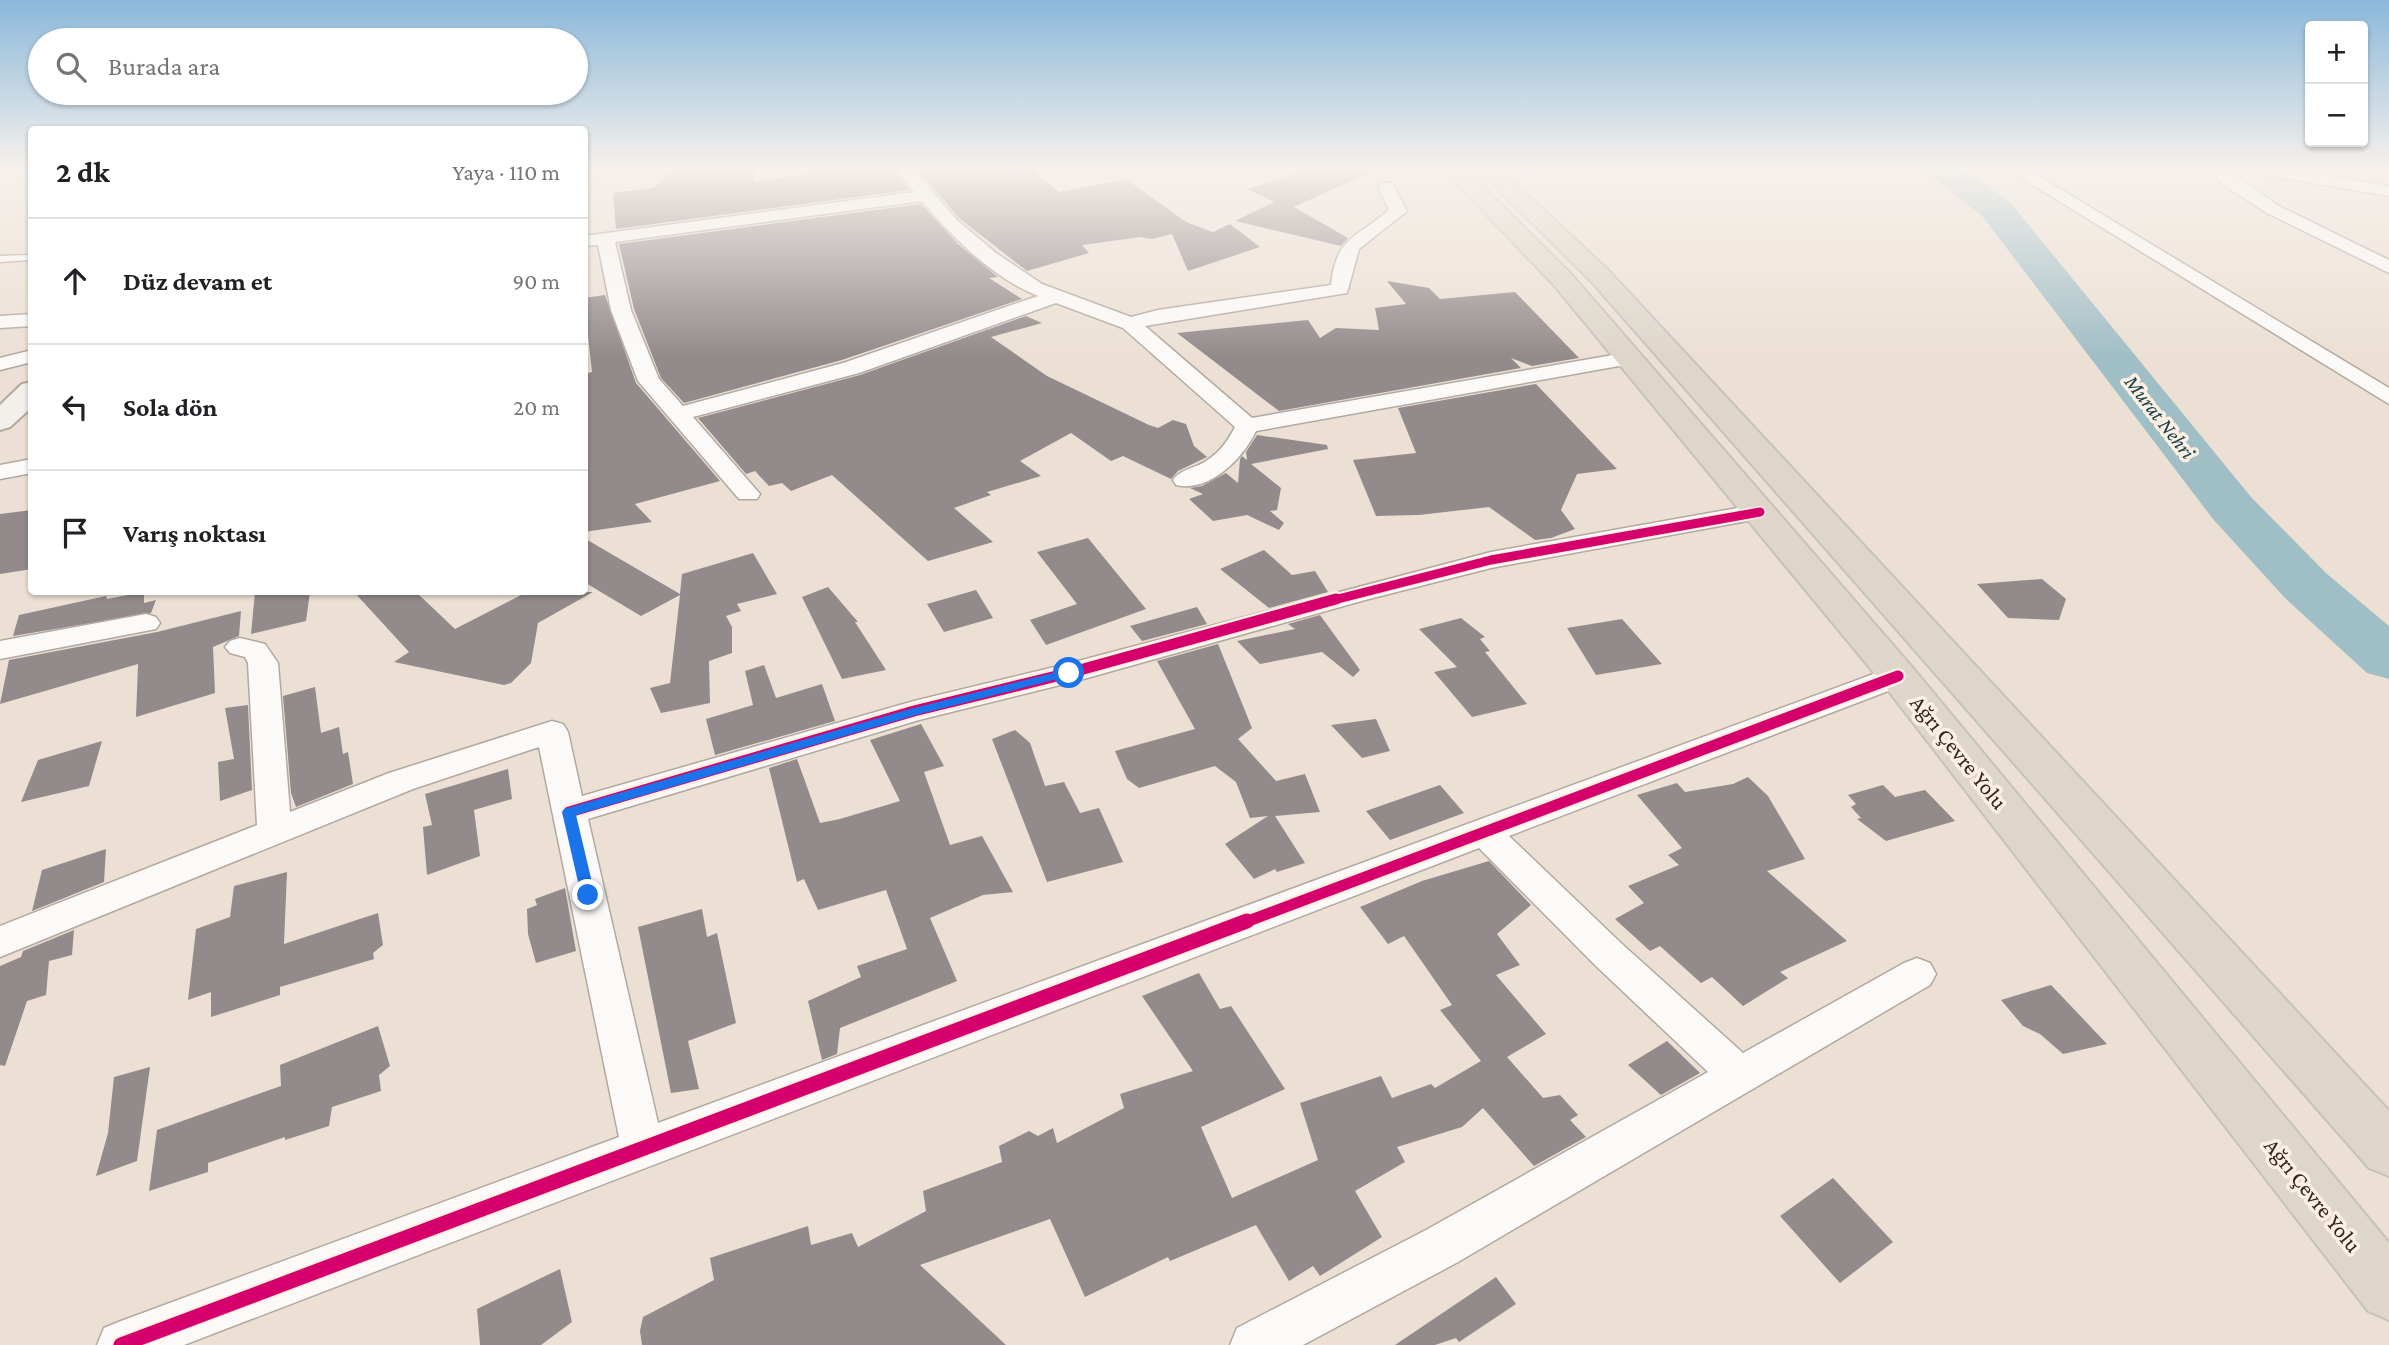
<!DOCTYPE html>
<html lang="tr">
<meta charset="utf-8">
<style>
:root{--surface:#fff;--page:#f2f2f2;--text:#202124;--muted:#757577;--line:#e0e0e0}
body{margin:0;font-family:"Crimson Pro",serif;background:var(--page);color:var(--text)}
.controls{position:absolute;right:21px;top:21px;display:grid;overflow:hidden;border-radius:7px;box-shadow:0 2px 5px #0004}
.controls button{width:63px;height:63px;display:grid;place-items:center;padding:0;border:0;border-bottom:2px solid var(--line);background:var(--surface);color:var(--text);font:35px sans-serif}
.stop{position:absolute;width:21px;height:21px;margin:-16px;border:5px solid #1a73e8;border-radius:50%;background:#fff}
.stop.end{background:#1a73e8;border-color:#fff;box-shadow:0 2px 7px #0008}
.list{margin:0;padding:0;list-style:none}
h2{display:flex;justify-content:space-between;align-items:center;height:91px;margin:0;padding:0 28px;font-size:30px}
h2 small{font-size:23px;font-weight:400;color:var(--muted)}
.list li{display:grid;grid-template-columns:46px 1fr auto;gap:21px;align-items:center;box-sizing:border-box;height:126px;padding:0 28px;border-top:2px solid var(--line)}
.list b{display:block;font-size:26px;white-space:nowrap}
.list em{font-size:23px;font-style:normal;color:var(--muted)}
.icon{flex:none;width:38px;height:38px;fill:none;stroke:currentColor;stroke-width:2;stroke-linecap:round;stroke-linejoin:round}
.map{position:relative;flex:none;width:2389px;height:1345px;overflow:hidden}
.search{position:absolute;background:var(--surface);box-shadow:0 2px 5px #0004;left:28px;top:28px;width:560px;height:77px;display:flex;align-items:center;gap:18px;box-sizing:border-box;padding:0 24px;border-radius:38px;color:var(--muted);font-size:26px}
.panel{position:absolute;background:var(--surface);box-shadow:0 2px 5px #0004;left:28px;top:126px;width:560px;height:469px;border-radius:7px}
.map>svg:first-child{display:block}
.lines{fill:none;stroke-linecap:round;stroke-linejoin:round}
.river{fill:#a0bec5;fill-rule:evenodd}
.building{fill:#938a8b}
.lane-casing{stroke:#b2a89f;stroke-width:3}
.street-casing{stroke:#b2a89f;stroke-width:3}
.secondary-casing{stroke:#b2a89f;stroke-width:4}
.highway-casing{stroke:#c6c1bb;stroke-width:4}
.lane{fill:#fcfaf9;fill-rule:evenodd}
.street{fill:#fcfaf9;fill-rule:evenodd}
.secondary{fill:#f3efea;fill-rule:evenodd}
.highway{fill:#ded6c9;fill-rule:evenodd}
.cycleway-far2-casing{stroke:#fdefe2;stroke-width:12}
.cycleway-far1-casing{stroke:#fdefe2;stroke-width:16}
.cycleway-casing{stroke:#fdefe2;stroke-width:19}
.cycleway-far2{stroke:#d6006c;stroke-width:9}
.cycleway-far1{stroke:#d6006c;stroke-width:11}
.cycleway{stroke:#d6006c;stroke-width:15}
.route{fill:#1a73e8}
.labels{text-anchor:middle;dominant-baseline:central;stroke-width:7;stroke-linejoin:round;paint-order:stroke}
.far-water-label{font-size:21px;font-style:italic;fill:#15414d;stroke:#fdefe2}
.street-label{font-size:23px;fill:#30271f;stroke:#fdefe2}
</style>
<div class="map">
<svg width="2389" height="1345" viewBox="0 0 2389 1345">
<rect width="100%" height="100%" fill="#ece0d4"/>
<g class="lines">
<path class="river" d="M1923 169H1963L2009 201 2251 497 2327 574 2389 626V679L2367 673 2285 598 2213 519 1983 217Z"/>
</g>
<path class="building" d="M843 169H894L909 190 616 229 613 193 654 188 668 173 755 170 753 182Z
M917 169H1031L1059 192 1126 179 1186 222 1213 232 1230 224 1260 247 1188 271 1172 234 1152 239 1141 237 1082 245 1089 253 1027 271 959 218Z
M1312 169H1377L1294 207 1348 238 1341 246 1235 221 1274 202 1247 189Z
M921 204 958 244 998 277 989 278 1022 299 842 360 684 403 661 378 634 309 619 244Z
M1387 281 1429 288 1440 299 1515 292 1579 358 1532 366 1511 358 1521 368 1279 411 1177 333 1308 320 1320 338 1336 328 1379 330 1375 308 1406 304Z
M605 295 636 383 720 481 635 504 652 522 584 532V374L592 372 584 298Z
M1026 316 1042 323 991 337 1047 376 1149 425 1158 428 1173 420 1186 424 1194 446 1207 457 1178 471 1171 479 1123 456 1111 461 1071 433 1020 461 1041 476 987 492 991 495 954 508 993 542 928 561 832 475 791 491 782 483 769 486 755 471 746 474 698 418 860 375Z
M1536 384 1617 469 1577 474 1561 510 1575 529 1551 538 1535 540 1489 507 1419 515 1376 516 1353 460 1416 453 1398 408Z
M1257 435 1327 445 1328 449 1251 464 1281 488 1277 510 1270 511 1284 523 1279 530 1247 515 1213 521 1189 499 1203 494 1190 488 1202 486 1226 473 1238 483 1240 459 1242 456 1247 460 1246 452Z
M32 510V569L0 574V514Z
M584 538 680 594 682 574 753 553 777 594 737 604 741 611 726 616 732 627V653L709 661 710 703 661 713 650 688 670 683 680 595 641 616 584 582Z
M1088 538 1146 609 1046 645 1030 620 1077 604 1037 552Z
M1264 550 1292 575 1315 571 1328 592 1269 608 1220 569Z
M2042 579 2066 599 2059 620 2008 618 1977 584Z
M828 587 858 622H855L886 670 842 679 802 597Z
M976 590 993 618 944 632 927 604Z
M144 592V603L156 600 151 613 13 636 19 615 106 596 107 599Z
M255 592H310L306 621 251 634Z
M354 592H416L455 629 527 592H593L538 623 531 663 511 683 504 685 394 662 409 652Z
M1197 607 1207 624 1142 641 1130 626Z
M241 611 239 636 213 647 215 693 136 717 138 664 0 704 9 660 157 632Z
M1320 615 1360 670 1353 677 1322 652 1260 664 1237 641 1295 629 1288 624Z
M1461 618 1485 637 1480 639 1490 651 1485 652 1527 704 1472 717 1434 672 1457 667 1419 629Z
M1622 619 1662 664 1596 675 1567 628Z
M1218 644 1252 728 1238 739 1276 781 1305 774 1320 812 1275 816 1305 863 1277 872 1275 869 1254 879 1225 844 1268 816 1250 818 1236 782 1215 766 1139 788 1127 779 1115 751 1195 729 1157 661Z
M764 665 776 698 822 684 835 721 715 755 706 719 753 705 745 671Z
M315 687 321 733 339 727 343 754 348 752 353 784 296 807 291 793 283 696Z
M248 705 252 790 220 801 218 762 234 759 225 708Z
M1376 719 1390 751 1362 758 1331 725Z
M921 724 944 766 924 772 950 845 982 836 1013 892 983 895 930 918 957 981 840 1028 837 1054 822 1060 808 1001 861 977 857 966 907 949 886 890 818 910 804 879 797 882 769 768 797 759 820 823 840 819 900 801 870 740Z
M1015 730 1030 743 1045 786 1064 782 1080 813 1099 808 1123 862 1047 882 992 739Z
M102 741 89 786 21 802 38 760Z
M508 769 512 799 474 810 480 856 427 875 423 827 432 825 425 794Z
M1748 777 1768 796 1805 859 1767 871 1847 941 1780 972 1788 978 1743 1006 1712 977 1701 983 1660 946 1650 951 1615 919 1644 903 1628 886 1679 865 1668 855 1682 848 1637 795 1677 783 1685 792 1733 784Z
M1440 785 1464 813 1390 840 1366 811Z
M1883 785 1895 797 1925 790 1955 821 1886 841 1857 819 1861 818 1851 807 1856 804 1848 795Z
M106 849 104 882 32 911 42 870Z
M1489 861 1531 905 1497 934 1520 965 1496 975 1546 1034 1507 1057 1543 1098 1560 1095 1578 1115 1570 1120 1586 1137 1534 1166 1483 1108 1462 1127 1397 1147 1405 1162 1355 1191 1382 1237 1320 1276 1313 1266 1289 1281 1256 1225 1170 1261 1168 1257 1085 1297 1050 1219 920 1265 1006 1345H642L640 1331 643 1317 714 1280 710 1258 808 1226 811 1245 852 1233 858 1247 926 1211 923 1191 1002 1162 999 1146 1029 1131 1038 1136 1053 1128 1057 1143 1124 1108 1120 1094 1193 1071 1142 996 1199 973 1220 1009 1231 1006 1285 1089 1201 1127 1232 1198 1318 1160 1300 1103 1381 1076 1392 1098 1431 1084 1435 1088 1481 1061 1440 1010 1452 1005 1404 936 1388 944 1360 907 1422 881Z
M287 872 284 944 378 913 383 945 373 953 374 959 280 987V995L211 1017V992L188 1000 196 929 230 917 234 886Z
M565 888 576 951 536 963 528 934 527 909 537 905 535 899Z
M702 909 707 937 717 933 736 1023 688 1041 699 1089 671 1093 638 927Z
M74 930 72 955 49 961 46 995 27 1001 5 1066 0 1065V966L21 957 23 951Z
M2051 985 2107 1044 2063 1054 2040 1034 2023 1026 2001 1000Z
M378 1026 390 1066 379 1075 381 1091 332 1107 329 1126 285 1140V1137L208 1163V1172L149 1191 157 1130 281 1086 280 1065Z
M1667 1041 1700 1073 1661 1095 1628 1065Z
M150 1067 137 1161 96 1176 108 1133 114 1077Z
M1833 1178 1893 1242 1840 1283 1780 1216Z
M560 1269 572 1322 541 1345H480L477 1309Z
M1496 1277 1516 1304 1459 1342 1456 1338 1435 1345H1395Z"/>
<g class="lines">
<g class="lane-casing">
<path id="lane" d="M27 255 32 257 30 260 0 262V256Z"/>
</g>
<g class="street-casing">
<path id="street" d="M896 169H913L957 220 996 253 1042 284 1131 317 1158 310 1331 285C1336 236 1357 238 1389 210L1378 187 1380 183H1392L1407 211 1359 249 1347 293 1145 326 1252 418 1630 352 1641 358 1630 364 1256 431C1243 458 1210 493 1176 485L1173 480C1180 469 1196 468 1206 461 1220 452 1227 442 1235 427L1123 328 1056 303 859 373 693 417 760 494 757 499H739L638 381 611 310 598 245 584 246V236L914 192ZM922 201C952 237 993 278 1038 296L843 363 683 406 659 379 631 310 615 242Z
M2007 169H2027L2389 388V404Z
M2209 169H2227L2277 205 2389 260V273L2265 212 2224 185Z
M2252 169H2291L2389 186V196L2260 174Z
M32 314V326L0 328V316Z
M32 350V362L0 370V358Z
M32 459V473L0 479V465Z
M1760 504 1769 507 1773 512 1769 517 1491 568 1365 600 1080 680 919 720 588 819 658 1123 1887 669 1898 666 1909 669 1913 676 1909 683 1509 836 1622 944 1743 1053 1904 963 1917 958 1930 963 1936 974 1930 985 1458 1262 1303 1345H1230L1237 1328 1426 1230 1708 1072 1596 966 1479 848 184 1345H97L104 1328 121 1321 619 1137 539 747 413 789 0 957V926L257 825 248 663 245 657 230 653 225 647 230 641 240 638 265 644 278 663 290 812 389 773 552 721 563 724 568 732 582 796 914 701 1067 664 1491 552Z
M146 614 156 617 160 623 156 629 0 659V641Z"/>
</g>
<g class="secondary-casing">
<path id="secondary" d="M32 382V407L10 427 0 430V405L22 384Z"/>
</g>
<g class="highway-casing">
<path id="highway" d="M1443 169H1465L1571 274 1912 667 2389 1243V1320L2368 1311 1884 685 1553 284Z
M1499 173 1506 175 1609 271 2389 1111V1176L2369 1168 1591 281 1492 183 1488 179Z"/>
</g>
<use href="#lane" class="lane"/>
<use href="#street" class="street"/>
<use href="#secondary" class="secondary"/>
<use href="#highway" class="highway"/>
<g class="cycleway-far2-casing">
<path id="cycleway-far2" d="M1330 601 1491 560 1760 512"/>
</g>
<g class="cycleway-far1-casing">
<path id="cycleway-far1" d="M569 812 914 711 1069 673 1336 599
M1243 923 1898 676"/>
</g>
<g class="cycleway-casing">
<path id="cycleway" d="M121 1345 1247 921"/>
</g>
<use href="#cycleway-far2" class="cycleway-far2"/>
<use href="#cycleway-far1" class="cycleway-far1"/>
<use href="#cycleway" class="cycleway"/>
</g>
<linearGradient id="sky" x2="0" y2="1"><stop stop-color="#8bb8da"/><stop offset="0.47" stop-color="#f6f1ec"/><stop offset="1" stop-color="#f6f1ec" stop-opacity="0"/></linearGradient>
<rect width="2389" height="358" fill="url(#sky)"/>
<path class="route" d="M1069 669 1075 673 1073 675 916 715 576 815 595 895 588 900 581 895 562 812 564 809 910 709Z"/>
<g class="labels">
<g class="far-water-label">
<text transform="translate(2160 417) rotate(52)">Murat Nehri</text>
</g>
<g class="street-label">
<text transform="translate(1959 752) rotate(51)">Ağrı Çevre Yolu</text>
<text transform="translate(2313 1195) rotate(51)">Ağrı Çevre Yolu</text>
</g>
</g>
</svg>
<div class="controls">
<button>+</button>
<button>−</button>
</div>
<div class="stop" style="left:1069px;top:673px"></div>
<div class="stop end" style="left:588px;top:895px"></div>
<div class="search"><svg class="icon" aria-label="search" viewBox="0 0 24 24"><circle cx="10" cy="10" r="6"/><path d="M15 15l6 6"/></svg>Burada ara</div>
<section class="panel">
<h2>2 dk<small>Yaya · 110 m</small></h2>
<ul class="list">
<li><svg class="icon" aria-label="ahead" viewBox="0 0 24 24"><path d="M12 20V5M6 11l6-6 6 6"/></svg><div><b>Düz devam et</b></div><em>90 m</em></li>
<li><svg class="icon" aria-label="left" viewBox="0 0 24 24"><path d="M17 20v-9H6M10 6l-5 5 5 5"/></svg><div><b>Sola dön</b></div><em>20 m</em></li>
<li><svg class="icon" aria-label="arrive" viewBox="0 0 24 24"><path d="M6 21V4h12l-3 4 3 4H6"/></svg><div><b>Varış noktası</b></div></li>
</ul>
</section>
</div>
